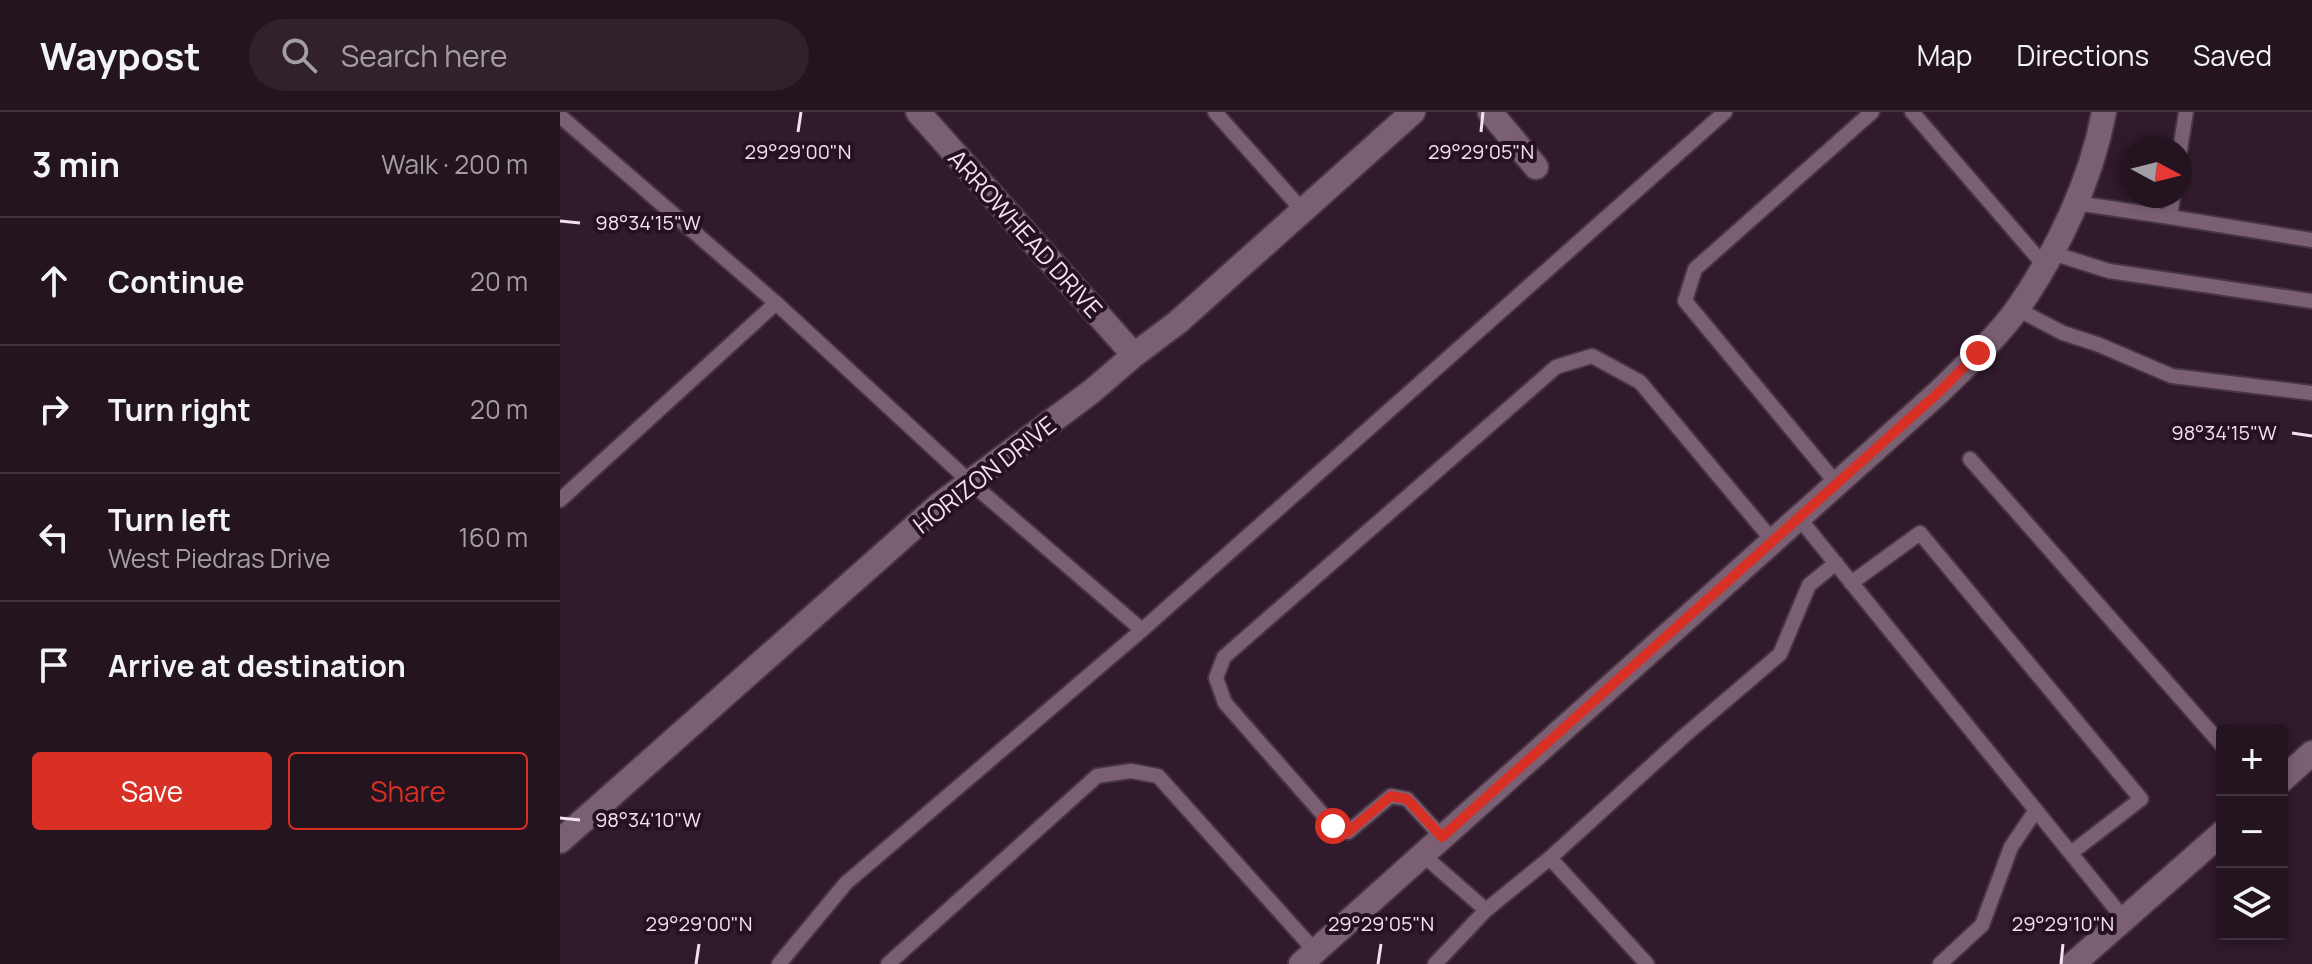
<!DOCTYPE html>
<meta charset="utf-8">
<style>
:root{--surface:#241420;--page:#30212d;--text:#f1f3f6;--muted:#a39ea5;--line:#41333e;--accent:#d93025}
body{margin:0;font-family:Manrope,sans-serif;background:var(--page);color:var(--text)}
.controls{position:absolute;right:24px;bottom:24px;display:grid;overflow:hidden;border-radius:8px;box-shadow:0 4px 12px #0003}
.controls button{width:72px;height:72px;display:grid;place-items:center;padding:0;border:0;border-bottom:2px solid var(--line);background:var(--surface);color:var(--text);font:40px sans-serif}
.compass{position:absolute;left:1560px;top:24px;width:72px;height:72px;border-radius:50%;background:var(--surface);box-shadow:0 4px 12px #0003;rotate:97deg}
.stop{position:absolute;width:24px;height:24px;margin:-18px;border:6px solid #d93025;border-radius:50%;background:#fff}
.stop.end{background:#d93025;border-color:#fff;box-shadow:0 2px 8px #0008}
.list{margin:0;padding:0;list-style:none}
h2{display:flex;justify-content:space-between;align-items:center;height:104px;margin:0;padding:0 32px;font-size:34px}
h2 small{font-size:26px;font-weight:400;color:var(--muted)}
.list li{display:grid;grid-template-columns:52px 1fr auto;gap:24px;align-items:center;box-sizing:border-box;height:128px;padding:0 32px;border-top:2px solid var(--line)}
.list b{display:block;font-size:30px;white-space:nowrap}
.list p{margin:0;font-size:26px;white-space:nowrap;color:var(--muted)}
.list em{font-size:26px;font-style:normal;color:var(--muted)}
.actions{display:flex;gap:16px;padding:24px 32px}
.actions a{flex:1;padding:18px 0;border:2px solid var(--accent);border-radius:8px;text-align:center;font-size:28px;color:var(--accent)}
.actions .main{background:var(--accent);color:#fff}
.icon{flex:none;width:44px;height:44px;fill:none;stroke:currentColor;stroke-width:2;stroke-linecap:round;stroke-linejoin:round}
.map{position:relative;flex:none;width:1752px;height:852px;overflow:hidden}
header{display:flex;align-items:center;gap:48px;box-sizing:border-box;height:112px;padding:0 40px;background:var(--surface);border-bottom:2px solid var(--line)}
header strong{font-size:38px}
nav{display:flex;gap:44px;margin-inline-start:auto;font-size:28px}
.search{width:560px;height:72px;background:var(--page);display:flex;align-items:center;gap:20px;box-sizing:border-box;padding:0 28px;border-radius:44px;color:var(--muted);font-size:30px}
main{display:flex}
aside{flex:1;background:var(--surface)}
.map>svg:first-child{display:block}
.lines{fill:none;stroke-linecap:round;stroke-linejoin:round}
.lane-casing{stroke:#483544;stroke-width:18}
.street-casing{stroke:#483544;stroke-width:28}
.lane{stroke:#7b6074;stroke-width:14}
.street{stroke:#7b6074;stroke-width:24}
.route{stroke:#d93025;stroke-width:10}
.ticks{fill:none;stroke:#f2e2ee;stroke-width:3}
.labels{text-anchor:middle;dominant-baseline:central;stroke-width:8;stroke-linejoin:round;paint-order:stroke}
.street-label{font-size:24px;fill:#f2e2ee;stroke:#261122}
.ticks-label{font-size:20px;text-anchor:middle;fill:#f2e2ee;stroke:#261122;stroke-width:8;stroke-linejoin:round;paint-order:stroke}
</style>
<header>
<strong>Waypost</strong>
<div class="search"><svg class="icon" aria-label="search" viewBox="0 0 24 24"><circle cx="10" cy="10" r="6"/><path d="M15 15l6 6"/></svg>Search here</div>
<nav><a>Map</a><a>Directions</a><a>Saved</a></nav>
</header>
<main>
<aside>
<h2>3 min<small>Walk · 200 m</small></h2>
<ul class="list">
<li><svg class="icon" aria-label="ahead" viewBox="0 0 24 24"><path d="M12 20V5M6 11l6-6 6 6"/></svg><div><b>Continue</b></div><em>20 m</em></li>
<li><svg class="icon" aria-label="right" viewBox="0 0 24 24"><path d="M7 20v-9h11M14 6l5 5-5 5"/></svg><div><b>Turn right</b></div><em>20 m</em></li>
<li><svg class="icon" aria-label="left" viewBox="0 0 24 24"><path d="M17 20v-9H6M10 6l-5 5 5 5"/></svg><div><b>Turn left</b><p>West Piedras Drive</p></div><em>160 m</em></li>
<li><svg class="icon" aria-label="arrive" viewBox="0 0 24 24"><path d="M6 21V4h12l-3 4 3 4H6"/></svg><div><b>Arrive at destination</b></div></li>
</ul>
<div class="actions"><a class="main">Save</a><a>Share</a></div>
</aside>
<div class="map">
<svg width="1752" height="852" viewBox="0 0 1752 852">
<rect width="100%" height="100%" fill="#301a2b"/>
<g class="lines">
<g class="lane-casing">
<path id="lane" d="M655 0 743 99
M1352 0 1484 153
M0 4 216 191 410 370 582 518
M1620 38 1626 0
M1516 91 1610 105 1613 84
M1610 105 1752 128
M1492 141 1549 159 1752 189
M1457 197 1503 221 1537 232 1612 264 1752 281
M1410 347 1662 633
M1277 372 1125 189 1135 157 1312 0
M0 388 216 191
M1239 406 1564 807
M1291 471 1360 421 1581 687 1511 741
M882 725 847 687 831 684 788 720 773 714 665 591 656 566 664 545 996 255 1032 244 1080 270 1213 429
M863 743 926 798 875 852
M990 746 1087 852
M926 798 990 746 1124 624 1220 542 1249 473 1276 451
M219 852 286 771 582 518 1165 0
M328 852 537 664 571 659 598 664 755 839
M1380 852 1422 813 1451 735 1476 698"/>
</g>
<g class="street-casing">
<path id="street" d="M358 0 574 243
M930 0 976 55
M1722 668 1752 641
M0 729 379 393 531 280 574 243 618 210 853 0
M741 852 1378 281C1405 254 1436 227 1458 196 1498 138 1531 69 1544 0
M1513 852 1662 721"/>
</g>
<use href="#lane" class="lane"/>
<use href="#street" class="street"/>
</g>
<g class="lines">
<path class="route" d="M773 714 788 720 831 684 847 687 882 725 1378 281 1418 241"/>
</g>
<path class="ticks" d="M238 20 241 0M921 20 923 0M0 109 20 111M1732 321 1752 324M0 706 20 708M136 852 139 832M818 852 821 832M1501 852 1503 832"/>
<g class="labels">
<g class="street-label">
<text transform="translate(466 121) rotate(48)">ARROWHEAD DRIVE</text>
<text transform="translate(424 362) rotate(-38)">HORIZON DRIVE</text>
</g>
</g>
<g class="ticks-label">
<text x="238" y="47">29°29'00"N</text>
<text x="921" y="47">29°29'05"N</text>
<text x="88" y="118">98°34'15"W</text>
<text x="1664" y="328">98°34'15"W</text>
<text x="88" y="715">98°34'10"W</text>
<text x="139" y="819">29°29'00"N</text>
<text x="821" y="819">29°29'05"N</text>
<text x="1503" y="819">29°29'10"N</text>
</g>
</svg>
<div class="controls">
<button>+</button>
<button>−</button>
<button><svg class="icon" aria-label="layers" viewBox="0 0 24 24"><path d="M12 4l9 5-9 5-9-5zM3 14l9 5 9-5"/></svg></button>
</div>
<svg class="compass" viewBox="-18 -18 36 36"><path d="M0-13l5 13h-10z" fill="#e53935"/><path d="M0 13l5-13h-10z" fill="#a39ea5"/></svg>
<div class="stop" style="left:773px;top:714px"></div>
<div class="stop end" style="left:1418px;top:241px"></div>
</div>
</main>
